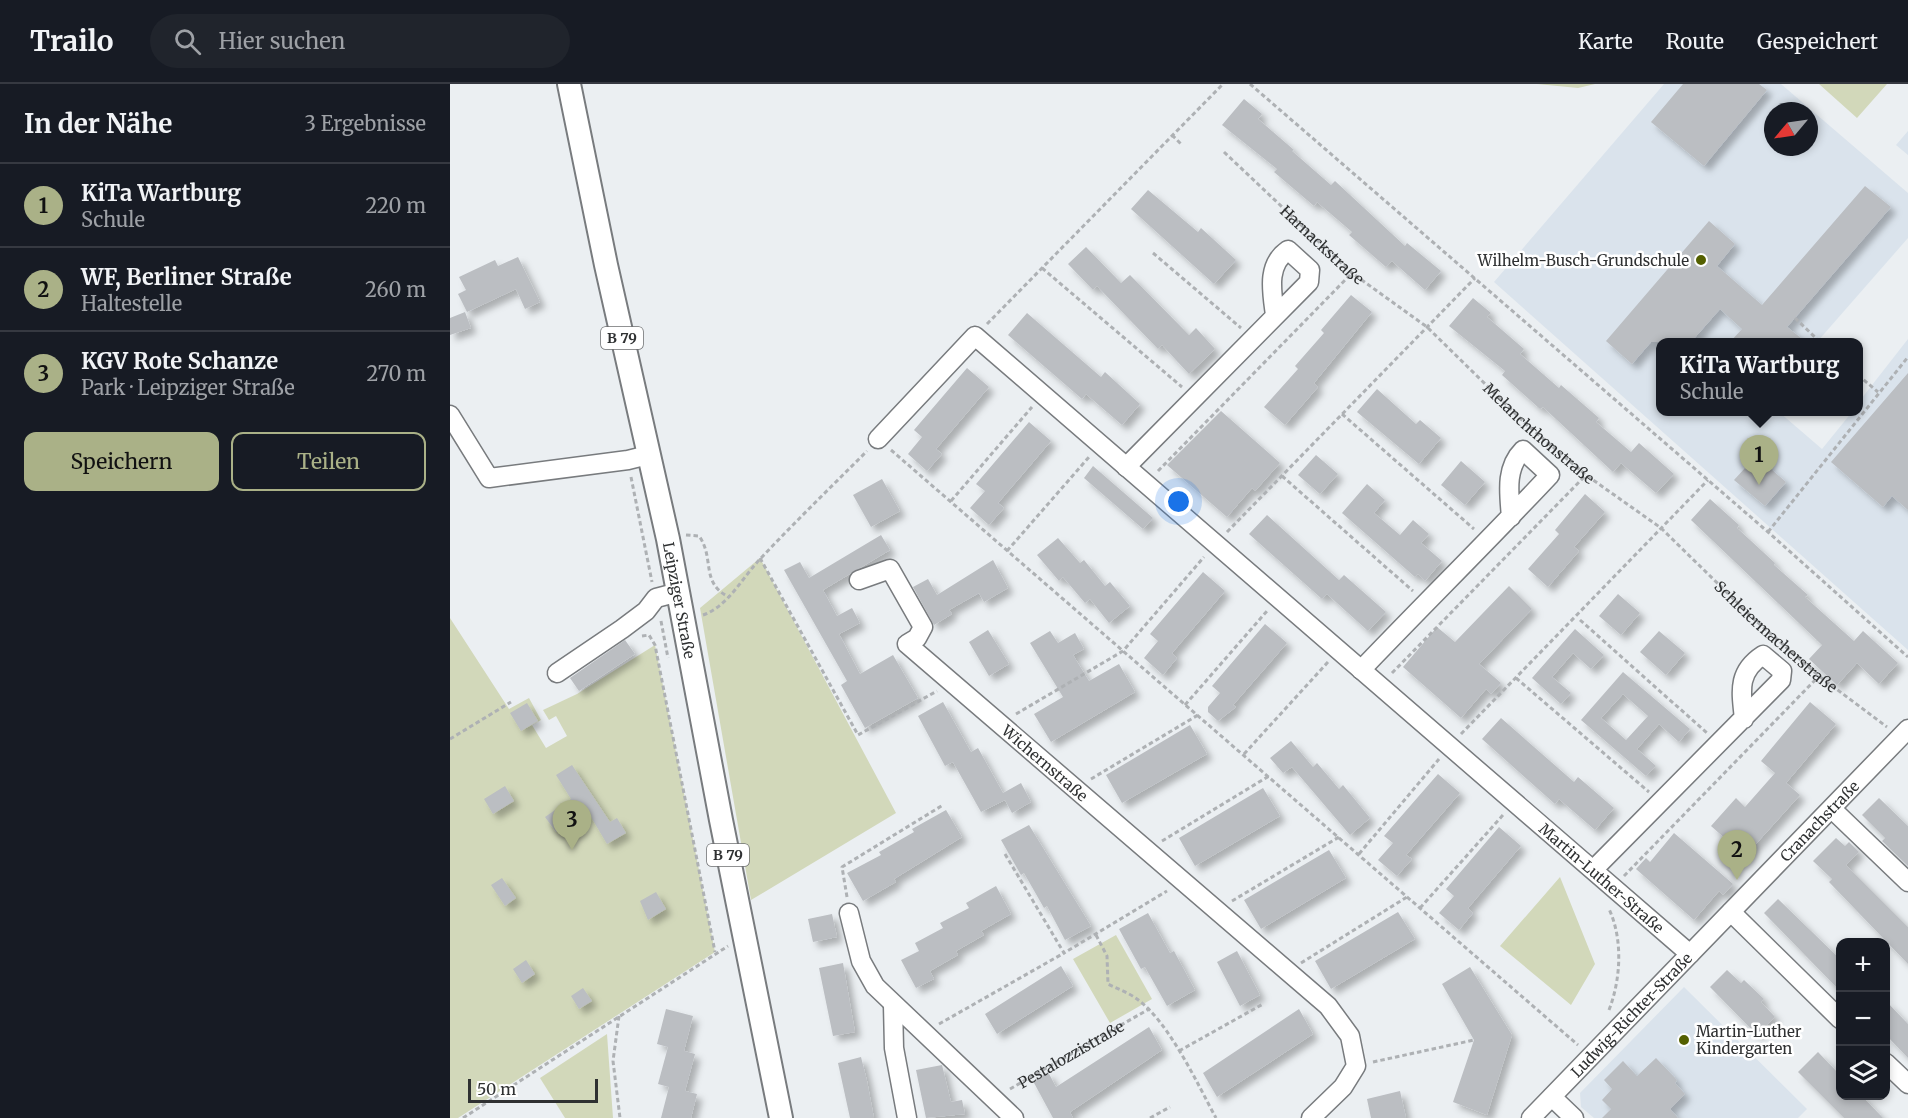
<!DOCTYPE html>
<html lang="de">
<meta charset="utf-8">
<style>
:root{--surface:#171b24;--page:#20242c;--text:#f1f3f6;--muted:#9ea1a6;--line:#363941;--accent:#aab187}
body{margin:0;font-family:Merriweather,serif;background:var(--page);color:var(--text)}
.controls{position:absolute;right:18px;bottom:18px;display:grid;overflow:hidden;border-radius:12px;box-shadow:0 3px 9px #0003}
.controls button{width:54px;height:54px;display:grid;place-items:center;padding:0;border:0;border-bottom:2px solid var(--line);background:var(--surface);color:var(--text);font:30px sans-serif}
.compass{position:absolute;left:1314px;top:18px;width:54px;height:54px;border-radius:50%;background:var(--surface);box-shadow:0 3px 9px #0003;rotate:241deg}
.scale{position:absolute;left:18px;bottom:15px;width:130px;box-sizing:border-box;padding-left:6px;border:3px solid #2f3132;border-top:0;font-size:16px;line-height:21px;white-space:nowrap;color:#2f3132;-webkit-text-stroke:4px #fff;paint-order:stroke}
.you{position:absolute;left:729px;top:418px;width:21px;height:21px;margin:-15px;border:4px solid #fff;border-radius:50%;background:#1a73e8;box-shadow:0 0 0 9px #1a73e833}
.badge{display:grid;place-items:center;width:39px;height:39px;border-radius:50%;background:var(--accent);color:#111;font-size:20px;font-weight:700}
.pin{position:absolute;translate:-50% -50px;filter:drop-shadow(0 2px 3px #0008)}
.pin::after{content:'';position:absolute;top:32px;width:21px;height:18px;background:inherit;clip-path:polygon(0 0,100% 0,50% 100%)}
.popup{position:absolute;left:1206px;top:254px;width:207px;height:78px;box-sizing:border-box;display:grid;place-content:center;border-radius:12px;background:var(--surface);filter:drop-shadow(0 2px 4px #0005);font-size:20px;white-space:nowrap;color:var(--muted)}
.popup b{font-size:22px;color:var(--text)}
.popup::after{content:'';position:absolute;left:50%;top:100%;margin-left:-12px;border:12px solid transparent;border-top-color:var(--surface)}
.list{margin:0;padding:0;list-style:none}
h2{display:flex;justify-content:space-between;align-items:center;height:78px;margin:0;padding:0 24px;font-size:26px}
h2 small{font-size:20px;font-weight:400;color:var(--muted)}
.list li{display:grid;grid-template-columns:39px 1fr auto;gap:18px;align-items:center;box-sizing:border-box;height:84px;padding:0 24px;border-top:2px solid var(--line)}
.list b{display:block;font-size:22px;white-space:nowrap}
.list p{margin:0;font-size:20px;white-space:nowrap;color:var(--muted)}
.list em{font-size:20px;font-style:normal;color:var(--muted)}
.actions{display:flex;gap:12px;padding:18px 24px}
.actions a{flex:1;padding:14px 0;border:2px solid var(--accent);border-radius:12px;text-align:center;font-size:21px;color:var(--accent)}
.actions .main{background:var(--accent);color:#111}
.icon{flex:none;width:33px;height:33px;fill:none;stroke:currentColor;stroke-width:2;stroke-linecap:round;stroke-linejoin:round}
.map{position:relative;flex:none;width:1458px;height:1034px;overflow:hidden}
header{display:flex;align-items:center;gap:36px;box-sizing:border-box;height:84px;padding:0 30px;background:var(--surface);border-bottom:2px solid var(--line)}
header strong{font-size:28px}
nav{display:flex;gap:33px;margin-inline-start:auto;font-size:21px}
.search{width:420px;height:54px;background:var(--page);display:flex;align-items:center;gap:15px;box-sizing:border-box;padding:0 21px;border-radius:33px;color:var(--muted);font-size:22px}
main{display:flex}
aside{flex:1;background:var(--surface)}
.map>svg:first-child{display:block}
.built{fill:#dae3ec;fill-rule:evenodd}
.green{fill:#d2d8ba}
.building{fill:#bbbec2;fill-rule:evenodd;filter:url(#shadow)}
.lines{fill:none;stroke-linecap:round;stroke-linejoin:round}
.minor-casing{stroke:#787b7e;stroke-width:21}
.major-casing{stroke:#787b7e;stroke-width:26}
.path{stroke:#aeb1b4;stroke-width:3;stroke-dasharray:4.5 3;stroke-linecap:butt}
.minor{stroke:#fff;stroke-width:18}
.major{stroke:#fff;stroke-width:22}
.poi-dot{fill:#546000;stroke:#fff;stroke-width:2}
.labels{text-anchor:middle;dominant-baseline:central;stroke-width:5;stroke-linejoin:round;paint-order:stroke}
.shield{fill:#fff;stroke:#6d6f70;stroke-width:1.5}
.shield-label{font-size:14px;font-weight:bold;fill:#2f3132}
.street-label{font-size:15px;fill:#2f3132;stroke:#fff}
.poi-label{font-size:15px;fill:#2f3132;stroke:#fff;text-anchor:end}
</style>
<header>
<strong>Trailo</strong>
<div class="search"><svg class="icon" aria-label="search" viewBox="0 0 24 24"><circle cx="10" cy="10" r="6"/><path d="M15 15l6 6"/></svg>Hier suchen</div>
<nav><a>Karte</a><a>Route</a><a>Gespeichert</a></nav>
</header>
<main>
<aside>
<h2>In der Nähe<small>3 Ergebnisse</small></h2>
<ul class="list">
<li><span class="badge">1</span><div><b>KiTa Wartburg</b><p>Schule</p></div><em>220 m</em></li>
<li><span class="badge">2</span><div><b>WF, Berliner Straße</b><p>Haltestelle</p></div><em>260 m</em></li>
<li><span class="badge">3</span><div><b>KGV Rote Schanze</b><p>Park · Leipziger Straße</p></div><em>270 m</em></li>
</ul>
<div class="actions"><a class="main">Speichern</a><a>Teilen</a></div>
</aside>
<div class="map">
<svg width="1458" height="1034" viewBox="0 0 1458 1034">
<defs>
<filter id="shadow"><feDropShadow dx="5.5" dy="5.5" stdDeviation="3" flood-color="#0004"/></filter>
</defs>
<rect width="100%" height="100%" fill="#ebeff2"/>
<path class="built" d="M1214 0H1331L1458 109V154L1367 258H1210V328H1329L1372 365 1402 328H1408V319L1458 255V566L1044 198ZM1323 27H1359V63H1323Z
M1458 47V71L1446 61Z
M1234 903 1357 1025 1348 1034H1144L1131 1023 1130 1009Z"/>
<path class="green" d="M1087 0H1145L1128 4Z
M1369 0H1437L1407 34Z
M310 474 446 729 301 816 250 524Z
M0 534 59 625 79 614 91 636 82 641 96 664 117 652 106 632 99 636 93 626 127 610 205 561 265 868 8 1034H0Z
M1110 793 1145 880 1121 921 1050 862Z
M666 851 702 915 660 939 623 875Z
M157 950 163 1034H115L90 994Z"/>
<path class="building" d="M1233 0H1309L1317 6 1254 82 1201 38Z
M794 15 812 30 808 35 844 66 842 67 881 101 885 97 955 162 957 159 991 187 975 206 942 177 936 183 899 151 902 148 867 118 864 122 824 88 827 85 772 41Z
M1415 102 1441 123 1337 243 1356 258H1280L1292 245 1270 225 1241 258H1201L1182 280 1156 257 1259 137 1285 160 1267 182 1312 221Z
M698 106 748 148 751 144 786 176 764 200 681 125Z
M636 163 671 199 680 191 739 251 746 244 765 265 739 290 712 261 708 265 647 202 643 206 618 180Z
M68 173 90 218 75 225 66 205 17 228 8 210 16 206 9 193 45 176 48 182Z
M901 211 922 228 864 299 868 303 835 341 814 323 848 285 845 282 874 249 871 246Z
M1023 214 1041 229 1037 233 1074 265 1070 270 1109 304 1111 301 1149 334 1146 338 1181 368 1189 359 1224 390 1206 409 1171 379 1163 388 1093 323 1090 325 1052 291 1055 287 999 242Z
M15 228 21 244 0 251V234Z
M577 229 651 293 655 288 690 320 672 341 636 310 632 315 558 251Z
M517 284 539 303 486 365 492 370 477 387 458 370 472 353 464 346Z
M1458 289V426L1442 412 1433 423 1381 378Z
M927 305 966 340 970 336 991 354 969 380 907 328Z
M771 327 830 379 805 407 802 404 777 433 717 381Z
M579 338 601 357 548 419 554 424 539 441 520 424 535 407 526 400Z
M866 371 888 390 870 410 848 391Z
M1306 372 1336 398 1315 422 1284 396Z
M1011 377 1035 398 1015 421 991 401Z
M643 382 703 434 693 445 634 394Z
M432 395 450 427 421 443 403 411Z
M917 400 935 416 924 429 950 451 963 436 979 450 971 459 992 477 975 497 968 490 965 493 892 429Z
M1135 410 1155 428 1124 463 1129 467 1098 503 1078 485 1109 450 1105 446Z
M1260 415 1289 441 1287 444 1325 479 1324 481 1358 511 1355 513 1404 557 1413 547 1448 579 1429 600 1407 579 1387 601 1359 575 1372 561 1241 436Z
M817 431 889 496 894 491 936 528 918 547 877 510 872 515 799 450Z
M431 451 440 466 373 506 387 532 402 524 410 539 389 550 410 590 443 571 468 614 415 644 391 601 397 597 334 486 350 478 359 494Z
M608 454 630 479 634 476 655 502 660 498 680 522 659 539 640 515 635 519 613 493 609 497 587 471Z
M543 476 558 504 534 518 529 509 499 526 502 530 484 541 463 503 478 495 487 511Z
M753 488 775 507 722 569 727 574 713 591 694 574 708 557 700 550Z
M1059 502 1082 525 1029 580 1051 599 1041 610 1036 605 1011 634 953 583 987 543 1005 558Z
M1168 510 1190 529 1171 551 1149 532Z
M815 540 837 559 783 621 786 623 768 637 758 628V623L770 609 762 602Z
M1125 545 1154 571 1141 585 1123 569 1102 593 1121 609 1111 620 1082 594Z
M538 546 559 580 539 592 519 558Z
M600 547 608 559 625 549 634 565 623 571 639 597 669 580 685 608 601 658 584 630 613 613 580 559Z
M1209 547 1235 569 1216 591 1190 568Z
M175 556 185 570 129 607 120 594Z
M1173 588 1240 645 1229 658 1209 640 1187 665 1206 682 1196 692 1131 636ZM1173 610 1198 632 1176 656 1151 634Z
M493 618 521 668 528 664 553 709 571 699 581 718 562 729 555 716 531 728 503 678 495 682 468 632Z
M1360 618 1386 640 1336 699 1350 711 1295 772 1261 742 1286 714 1295 723 1325 689 1311 677Z
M77 619 88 637 71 647 60 629Z
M1051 634 1124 698 1128 693 1164 724 1145 746 1109 715 1105 720 1032 655Z
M740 641 757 670 672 719 656 691Z
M841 657 863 683 867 679 889 705 893 701 920 734 900 751 842 683 833 689 820 674Z
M122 681 160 738 167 734 176 749 157 760 138 728 106 748 95 733 121 715 106 691Z
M988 690 1010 709 956 771 962 775 947 792 928 776 943 759 934 752Z
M55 702 64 717 43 730 34 715Z
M813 704 830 732 745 782 729 754Z
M1429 714 1458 742V782L1432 757 1435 754 1412 731Z
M496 726 512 753 444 795 446 798 413 817 397 789 431 771 429 768 464 748 462 745Z
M579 741 641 842 615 856 597 822 594 824 574 789 571 791 551 756Z
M1049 743 1071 762 1018 824 1023 829 1009 846 989 829 1004 812 996 805Z
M1224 749 1283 800 1273 811 1269 807 1244 836 1186 785 1196 774 1200 778Z
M1386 754 1395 762 1399 758 1409 768 1396 781 1458 843V880L1379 798 1382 795 1363 777Z
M879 766 896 794 811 845 794 816Z
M52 794 66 814 55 822 41 801Z
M546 802 561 830 531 847 534 851 506 867 508 871 480 887 484 895 466 904 451 876 469 867 465 859 493 844 490 839 519 824 516 819Z
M206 808 216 825 198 836 190 817Z
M1328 815 1390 875V907L1314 829Z
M948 828 965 855 881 905 865 877Z
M698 829 720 869 724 867 745 906 717 922 695 883 691 885 669 845Z
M382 830 387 853 363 858 358 835Z
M787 867 810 911 790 922 767 878Z
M76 876 85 890 72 899 63 885Z
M393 879 405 948 383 952 369 884Z
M611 882 623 902 547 950 535 930Z
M1020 883 1062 951 1037 1031 1003 1018 1024 956 992 900Z
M1277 886 1291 899 1294 896 1314 915 1311 918 1325 933 1307 951 1260 903Z
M133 904 142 917 129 925 121 912Z
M1436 917 1458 940V974L1436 951Z
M216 925 243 932 234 967 245 970 235 1007 247 1010 241 1034H211L219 1003 208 1000 218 963 207 960Z
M849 925 863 950 767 1013 753 989Z
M699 943 712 966 620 1028 623 1034H603L583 997 598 988 606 1003Z
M1368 968 1390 991V1011H1411L1433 1034H1394L1348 988Z
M411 973 417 997 424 1034H400L388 979Z
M1206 974 1227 996 1225 999 1235 1010 1220 1025 1228 1034H1152L1161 1025 1152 1016 1162 1005 1154 996 1173 977 1187 992Z
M492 981 501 1018 512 1016 515 1030 476 1034 466 986Z
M950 1007 956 1034H921L917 1015Z"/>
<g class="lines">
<g class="minor-casing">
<g id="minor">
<path d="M0 331 39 394 178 376 198 371"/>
<path id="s3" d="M428 355 525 252 1240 870"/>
<path d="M676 383 859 198 860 186 838 166C816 181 822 208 825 231"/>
<path id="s4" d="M409 496 440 485 473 543 467 554 457 560 878 922 900 952 906 982 893 1003 861 1034"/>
<path d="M911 586C974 520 1038 457 1100 391L1073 366C1055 384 1059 409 1061 433"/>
<path d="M107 589 172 545 196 527 206 514 229 508"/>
<path d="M1383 726 1458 798"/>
<path d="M1144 785 1331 596 1332 587 1313 571C1287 588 1291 607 1294 635"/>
<path d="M1281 828 1390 935"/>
<path d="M399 829 411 877 425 902 564 1034"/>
<path d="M443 921 444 964 457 1034"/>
<path d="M1436 979 1458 1000"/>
<path d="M1102 1013 1124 1034"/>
<path id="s5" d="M1081 1034 1458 645"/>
</g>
</g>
<g class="major-casing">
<g id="major">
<path id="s6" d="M119 0 156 181 218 455 271 736 331 1034"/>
</g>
</g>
<g class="path">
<path d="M800 0 1318 448 1458 573"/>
<path d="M722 51 732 61"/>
<path id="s1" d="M774 68 902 189 977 243 1076 340 1136 391 1211 444 1304 535 1369 592 1437 643"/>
<path d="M703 169 791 244"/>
<path d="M592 184 732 303"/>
<path d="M1345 234 1370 258"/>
<path d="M537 240 773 0"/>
<path d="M1408 291 1428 308"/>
<path d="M892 330 1024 445"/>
<path d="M441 366 1128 961"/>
<path d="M708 387 902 189"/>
<path d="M832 392 963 507"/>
<path d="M181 393 202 498"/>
<path d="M501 417 582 323"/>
<path d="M777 448 1025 194"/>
<path d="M1318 448 1458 273"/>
<path d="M236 451 249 452C265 474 250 499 279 513"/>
<path d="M557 467 639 373"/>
<path d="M310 474 408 651 487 607"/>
<path d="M253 531C279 522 293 492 312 473 346 437 382 402 417 367"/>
<path d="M1130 536 1257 649"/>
<path d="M211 537 218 574"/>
<path d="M192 552 199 551 205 561 265 868"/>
<path d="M942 589 1136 391"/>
<path d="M1066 594 1199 708"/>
<path d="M735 621 817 527"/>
<path d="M566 630 673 567 754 473"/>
<path d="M1011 650 1258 396"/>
<path d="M0 655 61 618"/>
<path d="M794 670 878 578"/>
<path d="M641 695 748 631"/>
<path d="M712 757 819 692"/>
<path d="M555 770 614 869 717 807"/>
<path d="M909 770 989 675"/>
<path d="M1174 792 1369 592"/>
<path d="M397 813 392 783 493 721"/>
<path d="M782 817 889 753"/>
<path d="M970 824 1053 731"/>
<path d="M646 851 657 872 658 900C668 905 679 909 687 915 719 938 747 999 766 1034"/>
<path d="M851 879 957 813"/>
<path d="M1159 926C1171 895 1173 855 1159 825"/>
<path d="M169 932 163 977 170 1034"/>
<path d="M489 940 614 869"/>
<path d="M729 967 813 920"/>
<path d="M923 978 1024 956"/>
<path id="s2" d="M560 1005 699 925"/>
<path d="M13 1034 278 862"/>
<path d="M700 1034 720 1023"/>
</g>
<use href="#minor" class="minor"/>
<use href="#major" class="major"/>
</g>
<g class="poi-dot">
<circle cx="1251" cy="176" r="6"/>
<circle cx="1234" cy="956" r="6"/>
</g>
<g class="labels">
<g class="shield">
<rect x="151" y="243" width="42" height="22" rx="4.5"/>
<rect x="257" y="760" width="42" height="22" rx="4.5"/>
</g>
<g class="shield-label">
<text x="172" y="254">B 79</text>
<text x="278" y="771">B 79</text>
</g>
<g class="street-label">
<text stroke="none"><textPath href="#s1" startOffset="135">Harnackstraße</textPath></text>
<text stroke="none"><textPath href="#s1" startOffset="423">Melanchthonstraße</textPath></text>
<text stroke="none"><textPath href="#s6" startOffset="528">Leipziger Straße</textPath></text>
<text stroke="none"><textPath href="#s1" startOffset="736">Schleiermacherstraße</textPath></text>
<text stroke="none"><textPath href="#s4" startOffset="306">Wichernstraße</textPath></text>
<text stroke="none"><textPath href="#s5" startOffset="414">Cranachstraße</textPath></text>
<text stroke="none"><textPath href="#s3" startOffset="970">Martin-Luther-Straße</textPath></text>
<text stroke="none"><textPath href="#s5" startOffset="144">Ludwig-Richter-Straße</textPath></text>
<text stroke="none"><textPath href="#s2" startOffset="70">Pestalozzistraße</textPath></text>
</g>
<g class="poi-label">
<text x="1239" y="176">Wilhelm-Busch-Grundschule</text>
<text x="1246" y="947" text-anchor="start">Martin-Luther<tspan x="1246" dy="17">Kindergarten</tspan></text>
</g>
</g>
</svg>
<div class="controls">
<button>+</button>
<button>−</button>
<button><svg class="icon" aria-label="layers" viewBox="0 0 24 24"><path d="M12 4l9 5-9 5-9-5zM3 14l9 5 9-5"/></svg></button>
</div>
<svg class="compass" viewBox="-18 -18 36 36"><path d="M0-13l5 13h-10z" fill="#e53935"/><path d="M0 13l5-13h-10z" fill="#9ea1a6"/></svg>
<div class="scale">50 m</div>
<div class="you"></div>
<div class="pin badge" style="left:1309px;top:401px">1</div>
<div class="popup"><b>KiTa Wartburg</b>Schule</div>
<div class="pin badge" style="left:1287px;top:796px">2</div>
<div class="pin badge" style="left:122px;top:766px">3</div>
</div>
</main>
